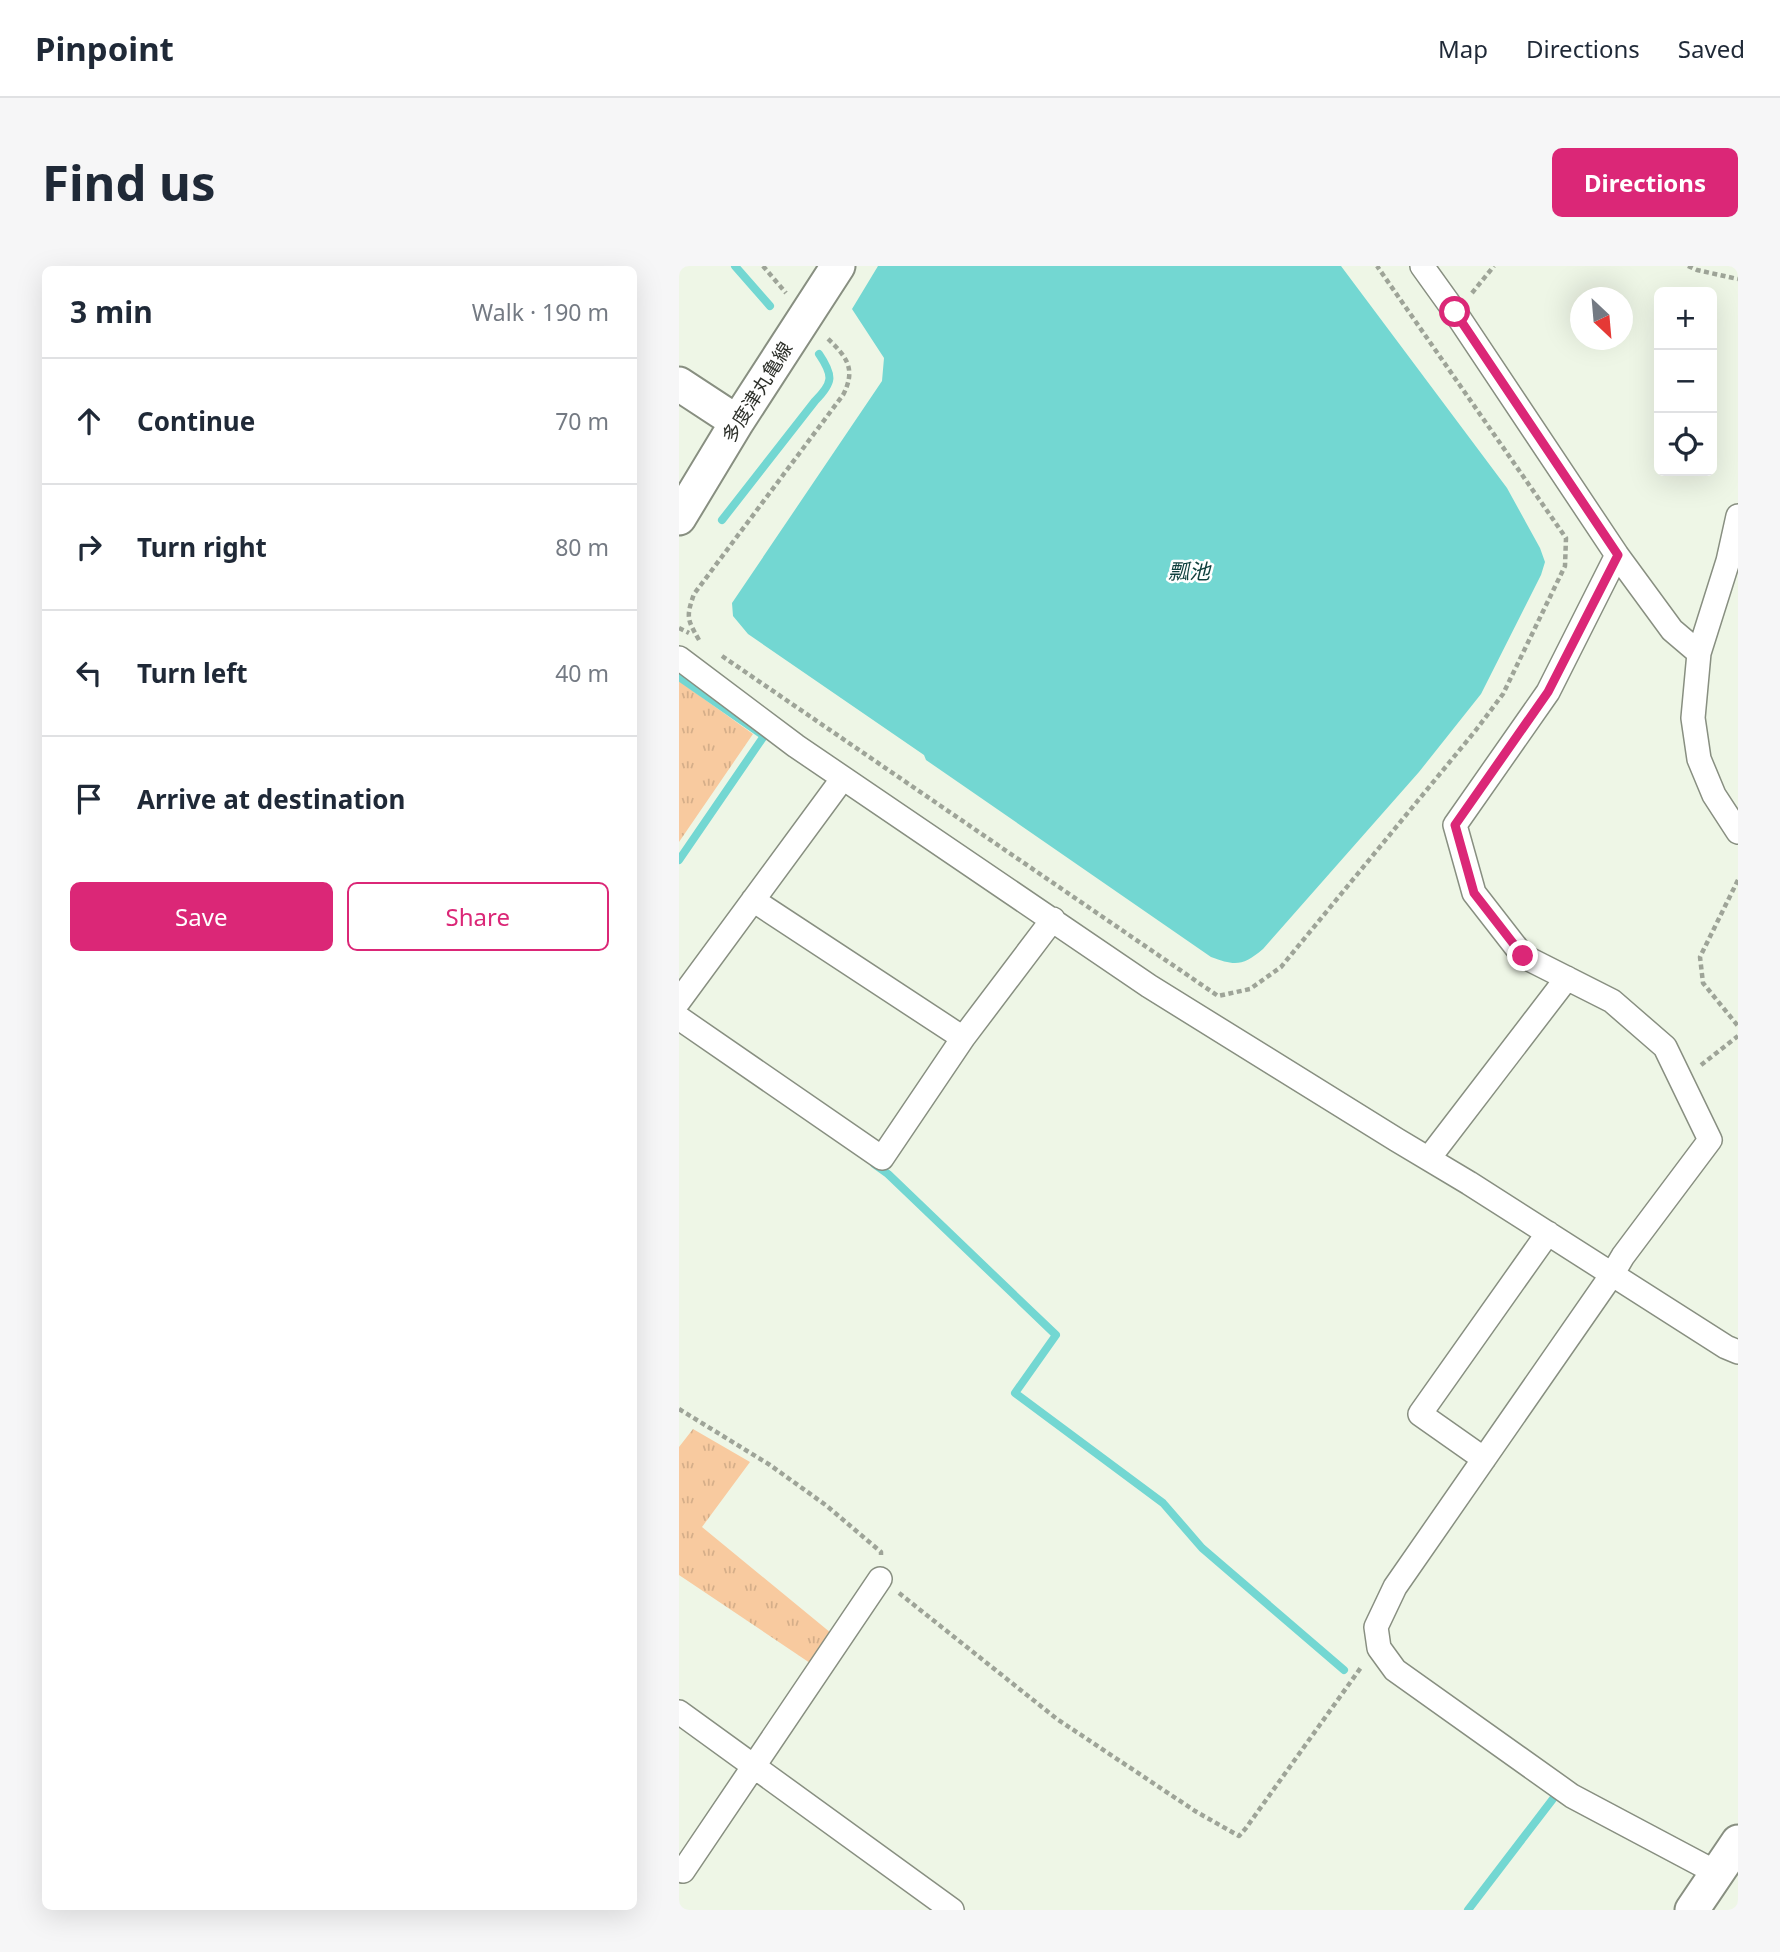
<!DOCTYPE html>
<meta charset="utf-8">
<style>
:root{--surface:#fff;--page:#f6f6f7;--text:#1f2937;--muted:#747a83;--line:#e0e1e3;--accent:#db2777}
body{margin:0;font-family:"Noto Sans","Noto Sans JP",sans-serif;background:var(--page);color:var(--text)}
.controls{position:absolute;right:21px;top:21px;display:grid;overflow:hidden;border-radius:10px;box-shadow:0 7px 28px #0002}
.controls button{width:63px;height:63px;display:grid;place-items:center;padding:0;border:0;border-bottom:2px solid var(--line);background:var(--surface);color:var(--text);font:35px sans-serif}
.compass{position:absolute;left:891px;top:21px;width:63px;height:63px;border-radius:50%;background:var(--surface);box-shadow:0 7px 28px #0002;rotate:154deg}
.stop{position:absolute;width:21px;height:21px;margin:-16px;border:5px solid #db2777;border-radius:50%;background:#fff}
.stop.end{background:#db2777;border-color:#fff;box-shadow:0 2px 7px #0008}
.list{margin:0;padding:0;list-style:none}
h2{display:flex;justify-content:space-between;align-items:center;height:91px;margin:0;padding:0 28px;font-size:30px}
h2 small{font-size:23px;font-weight:400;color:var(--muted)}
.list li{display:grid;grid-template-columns:46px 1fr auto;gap:21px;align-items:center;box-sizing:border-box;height:126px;padding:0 28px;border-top:2px solid var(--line)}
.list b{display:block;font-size:26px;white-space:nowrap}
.list em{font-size:23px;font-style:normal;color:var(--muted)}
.actions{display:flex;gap:14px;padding:21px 28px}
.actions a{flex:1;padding:16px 0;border:2px solid var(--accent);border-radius:10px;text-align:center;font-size:24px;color:var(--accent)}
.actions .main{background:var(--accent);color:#fff}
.icon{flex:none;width:38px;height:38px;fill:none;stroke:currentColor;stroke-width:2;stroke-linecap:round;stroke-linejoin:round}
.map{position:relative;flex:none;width:1059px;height:1644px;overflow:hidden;border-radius:10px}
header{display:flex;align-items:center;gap:42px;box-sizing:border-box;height:98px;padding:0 35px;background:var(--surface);border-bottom:2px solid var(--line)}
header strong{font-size:33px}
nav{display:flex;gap:38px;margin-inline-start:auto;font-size:24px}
.intro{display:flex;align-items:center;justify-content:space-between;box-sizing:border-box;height:168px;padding:0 42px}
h1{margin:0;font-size:49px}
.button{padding:18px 32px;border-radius:10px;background:var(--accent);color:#fff;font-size:24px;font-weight:700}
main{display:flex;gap:42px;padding:0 42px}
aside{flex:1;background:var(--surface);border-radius:10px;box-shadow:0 7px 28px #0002}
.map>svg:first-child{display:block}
.grass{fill:url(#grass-tufts)}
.water{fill:#73d7d2}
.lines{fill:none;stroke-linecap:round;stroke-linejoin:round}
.stream{stroke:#73d7d2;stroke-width:8}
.street-casing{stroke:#888f81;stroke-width:26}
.secondary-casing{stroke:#888f81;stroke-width:37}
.path{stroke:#9ea498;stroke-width:4.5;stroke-dasharray:5 3.5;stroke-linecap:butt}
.street{stroke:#fff;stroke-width:23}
.secondary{stroke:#fff;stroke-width:33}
.route{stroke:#db2777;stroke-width:9}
.labels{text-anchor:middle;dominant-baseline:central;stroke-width:5;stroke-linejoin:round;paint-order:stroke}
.street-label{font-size:19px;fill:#2d302a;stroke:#fff}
.water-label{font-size:21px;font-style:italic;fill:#0e3e3c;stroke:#fff}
</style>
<header>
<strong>Pinpoint</strong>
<nav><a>Map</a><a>Directions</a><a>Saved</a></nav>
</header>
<div class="intro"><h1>Find us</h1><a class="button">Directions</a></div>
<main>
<aside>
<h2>3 min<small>Walk · 190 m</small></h2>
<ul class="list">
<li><svg class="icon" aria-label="ahead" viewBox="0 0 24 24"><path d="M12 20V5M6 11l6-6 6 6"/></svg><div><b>Continue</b></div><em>70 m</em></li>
<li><svg class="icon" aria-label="right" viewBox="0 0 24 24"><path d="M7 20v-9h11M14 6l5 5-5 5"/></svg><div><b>Turn right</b></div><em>80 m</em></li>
<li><svg class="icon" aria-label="left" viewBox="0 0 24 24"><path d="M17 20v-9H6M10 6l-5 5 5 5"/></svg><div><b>Turn left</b></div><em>40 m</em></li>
<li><svg class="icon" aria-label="arrive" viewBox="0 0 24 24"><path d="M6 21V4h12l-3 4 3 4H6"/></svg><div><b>Arrive at destination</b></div></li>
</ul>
<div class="actions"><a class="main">Save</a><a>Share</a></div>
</aside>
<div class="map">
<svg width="1059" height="1644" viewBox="0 0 1059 1644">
<defs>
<pattern id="grass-tufts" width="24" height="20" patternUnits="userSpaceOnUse" patternTransform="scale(1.75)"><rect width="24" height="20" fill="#f8ca9f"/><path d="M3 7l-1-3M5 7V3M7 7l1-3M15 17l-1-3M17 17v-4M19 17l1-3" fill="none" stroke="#d5ae89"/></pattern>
</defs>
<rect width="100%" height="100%" fill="#eef6e6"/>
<path class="grass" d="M0 415 74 468 0 576Z
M14 1163 71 1196 23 1261 152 1367 131 1397 0 1309V1181Z"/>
<path class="water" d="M199 0H662L828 222 861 282 866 296 862 309 802 428 740 506 584 683C564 700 556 700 532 691L247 494 245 489 69 368 54 350 53 337 203 115 205 92 173 43Z"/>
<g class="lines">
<path class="stream" d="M56 0 91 40
M43 254 136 135C154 117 155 110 140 88
M0 411 85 470 0 594
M195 898 209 908 377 1069 336 1127 484 1237 523 1282 665 1404
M789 1644 880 1525"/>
<g class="street-casing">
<path id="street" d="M743 0 776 46 938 289 993 364 1020 387
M1059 250 1049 295 1020 387 1014 452 1020 493 1035 529 1059 566
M938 289 869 426 776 559 795 627 844 690 933 735 986 781 1031 874 944 990 934 1007 716 1321 697 1361 700 1382 716 1404 893 1530 1038 1607
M0 392 117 480 470 720 718 874 790 917 1047 1081 1059 1086
M74 634 284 772
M0 735 164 512
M0 752 203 892 284 772 374 653
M750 892 888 712
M805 1193 741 1148 869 967
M0 1446 273 1644
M4 1605 201 1313"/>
</g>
<g class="secondary-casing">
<path id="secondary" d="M0 118 58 156
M0 252 58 156 159 0
M1013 1644 1059 1576"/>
</g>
<path class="path" d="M84 0 107 27
M1009 0 1018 4 1059 13
M793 27 815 0
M0 362 10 367
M20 374C8 353 7 351 15 328L164 129C178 102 167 90 147 71
M43 390 539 730 571 723 602 701 797 464 824 428 886 300 887 272 698 0
M1059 614 1021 691 1024 717 1059 760
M1022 799 1059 770
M0 1143 91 1199 148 1240 202 1286V1289
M220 1327 378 1453 516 1545 560 1570 567 1562 683 1400"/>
<use href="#street" class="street"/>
<use href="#secondary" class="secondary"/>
</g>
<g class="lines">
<path class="route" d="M776 46 939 289 869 426 776 559 795 627 844 690"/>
</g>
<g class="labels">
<g class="street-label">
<text transform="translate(78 126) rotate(-58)">多度津丸亀線</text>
</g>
<g class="water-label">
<text x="510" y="305">瓢池</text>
</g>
</g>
</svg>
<div class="controls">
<button>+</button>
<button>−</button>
<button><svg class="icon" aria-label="locate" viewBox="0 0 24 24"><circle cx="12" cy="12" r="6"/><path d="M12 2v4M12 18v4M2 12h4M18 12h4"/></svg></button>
</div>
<svg class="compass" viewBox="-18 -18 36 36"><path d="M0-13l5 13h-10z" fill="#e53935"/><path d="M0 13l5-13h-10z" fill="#747a83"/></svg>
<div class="stop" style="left:776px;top:46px"></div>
<div class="stop end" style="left:844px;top:690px"></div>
</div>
</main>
